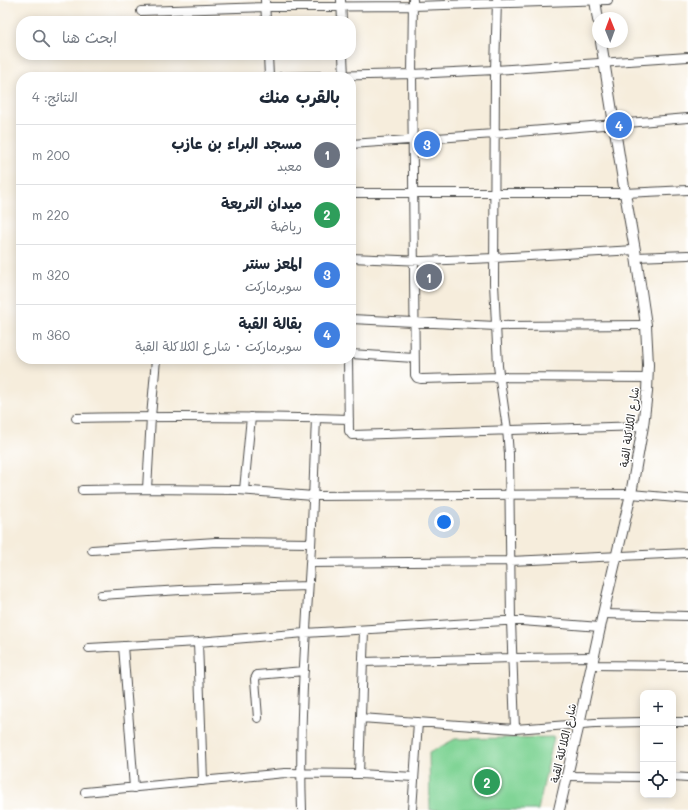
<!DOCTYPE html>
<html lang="ar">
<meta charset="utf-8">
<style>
:root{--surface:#fff;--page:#f6f6f7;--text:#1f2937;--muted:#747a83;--line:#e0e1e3;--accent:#1a73e8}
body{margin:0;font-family:Mali,"Playpen Sans Arabic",sans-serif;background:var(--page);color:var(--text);direction:rtl}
.controls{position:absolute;right:12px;bottom:12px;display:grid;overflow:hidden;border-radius:8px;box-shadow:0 2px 10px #0003}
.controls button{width:36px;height:36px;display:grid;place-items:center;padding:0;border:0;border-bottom:1px solid var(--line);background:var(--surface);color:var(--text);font:20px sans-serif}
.compass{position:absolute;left:592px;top:12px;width:36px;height:36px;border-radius:50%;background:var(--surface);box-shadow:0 2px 10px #0003;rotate:359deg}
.you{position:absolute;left:444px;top:522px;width:14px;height:14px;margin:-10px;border:3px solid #fff;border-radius:50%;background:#1a73e8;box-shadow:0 0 0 6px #1a73e833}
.badge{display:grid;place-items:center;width:26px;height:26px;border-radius:50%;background:var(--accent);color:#fff;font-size:13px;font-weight:700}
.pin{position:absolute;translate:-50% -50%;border:2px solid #fff;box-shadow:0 1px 4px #0006}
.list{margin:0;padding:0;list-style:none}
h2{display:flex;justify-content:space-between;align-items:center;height:52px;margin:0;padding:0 16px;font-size:17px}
h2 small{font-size:13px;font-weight:400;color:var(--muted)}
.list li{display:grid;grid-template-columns:26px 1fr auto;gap:12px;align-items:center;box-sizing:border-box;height:60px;padding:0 16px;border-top:1px solid var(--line)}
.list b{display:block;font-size:15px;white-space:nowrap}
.list p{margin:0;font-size:13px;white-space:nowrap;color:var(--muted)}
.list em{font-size:13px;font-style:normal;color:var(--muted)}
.icon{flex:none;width:22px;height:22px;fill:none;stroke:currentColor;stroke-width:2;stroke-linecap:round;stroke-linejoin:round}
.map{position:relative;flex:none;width:688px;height:810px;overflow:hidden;direction:ltr}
.search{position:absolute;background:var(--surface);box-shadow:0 2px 10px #0003;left:16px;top:16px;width:340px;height:44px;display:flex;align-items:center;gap:10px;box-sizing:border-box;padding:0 14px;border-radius:16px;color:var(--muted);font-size:15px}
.panel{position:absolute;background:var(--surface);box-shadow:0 2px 10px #0003;left:16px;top:72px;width:340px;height:292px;border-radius:16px;direction:rtl}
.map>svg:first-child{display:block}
.green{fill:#81d496;stroke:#568060}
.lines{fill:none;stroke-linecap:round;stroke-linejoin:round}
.minor-casing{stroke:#494846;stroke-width:10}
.tertiary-casing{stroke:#494846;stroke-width:12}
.minor{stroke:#fff;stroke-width:8}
.tertiary{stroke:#fff;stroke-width:10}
.labels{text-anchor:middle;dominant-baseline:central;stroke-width:3;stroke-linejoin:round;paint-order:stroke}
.street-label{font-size:11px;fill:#2b2b2b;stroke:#fff}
</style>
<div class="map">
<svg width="688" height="810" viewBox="0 0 688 810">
<rect width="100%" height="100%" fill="#fff"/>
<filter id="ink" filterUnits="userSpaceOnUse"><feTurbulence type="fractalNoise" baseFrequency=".025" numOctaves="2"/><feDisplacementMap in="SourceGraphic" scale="8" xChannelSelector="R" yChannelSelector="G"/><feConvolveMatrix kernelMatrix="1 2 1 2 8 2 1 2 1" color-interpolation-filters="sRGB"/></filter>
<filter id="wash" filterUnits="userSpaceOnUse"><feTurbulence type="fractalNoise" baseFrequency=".012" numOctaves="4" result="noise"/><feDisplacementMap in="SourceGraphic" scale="16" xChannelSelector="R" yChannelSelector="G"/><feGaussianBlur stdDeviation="0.9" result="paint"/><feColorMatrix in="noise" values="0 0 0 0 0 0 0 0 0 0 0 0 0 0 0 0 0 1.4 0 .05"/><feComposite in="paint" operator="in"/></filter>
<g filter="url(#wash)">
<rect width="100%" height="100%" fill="#f6eddc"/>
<path class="green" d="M554 737 538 810H430L429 753 455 739Z"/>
</g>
<g filter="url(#ink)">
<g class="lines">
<g class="minor-casing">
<path id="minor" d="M265 0 266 21
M341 0 342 21
M413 0 412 74 415 375 417 378 421 379 500 377 648 378
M497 0 495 70 494 283 498 366 507 429 509 454 511 621 515 729
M141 11 265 7 413 6 608 0
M268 55 269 77
M343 55 344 77
M281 77 412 74 495 70 688 57
M351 144 494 134 688 118
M351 193H625L688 190
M636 257 688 255
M351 258 423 261 494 258 635 250
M351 319 496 326 646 325
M351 354 414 358
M348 359 349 431 352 435 643 426
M76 418C167 416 258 417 349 419
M147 489 151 417 156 359
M82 490 147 489 238 490 313 496 631 494 688 499
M244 490 251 417
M92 550 216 542 311 543
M310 563 510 561 688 553
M101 595 181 590 308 586
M603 614 688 616
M198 642 203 781
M123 646 134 788
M89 648 198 642 305 633 504 621H522L600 627
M363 662 513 658 594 657
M592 665 688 666
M258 718 255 679 257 675 304 671
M361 718 515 729 595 723 643 722
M673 722H688
M359 774 364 630
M567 776 643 777
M673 777 688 778
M85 792 285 773 359 774 414 777
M302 810C299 728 305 646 310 564 313 516 314 467 316 418
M412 810 418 722"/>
</g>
<g class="tertiary-casing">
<path id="tertiary" d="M595 0 598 20
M559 810 579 724 603 614 631 494 643 426 647 392 648 365 646 325 635 250 625 193 601 42"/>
</g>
<use href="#minor" class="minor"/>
<use href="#tertiary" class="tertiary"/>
</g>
</g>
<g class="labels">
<g class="street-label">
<text transform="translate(629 427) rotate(-82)">شارع الكلاكلة القبة</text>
<text transform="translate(563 743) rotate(-77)">شارع الكلاكلة القبة</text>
</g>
</g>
</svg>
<div class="controls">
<button>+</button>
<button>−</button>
<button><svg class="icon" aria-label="locate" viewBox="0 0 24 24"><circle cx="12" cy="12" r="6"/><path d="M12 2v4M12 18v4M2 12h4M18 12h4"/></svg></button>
</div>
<svg class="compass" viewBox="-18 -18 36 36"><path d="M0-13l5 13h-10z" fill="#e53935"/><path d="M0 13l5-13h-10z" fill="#747a83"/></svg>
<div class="you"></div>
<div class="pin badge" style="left:429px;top:277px;background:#6b7280">1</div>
<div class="pin badge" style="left:487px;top:782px;background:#2e9e5b">2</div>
<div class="pin badge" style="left:427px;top:144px;background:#3f7fe0">3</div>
<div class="pin badge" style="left:619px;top:125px;background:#3f7fe0">4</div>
<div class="search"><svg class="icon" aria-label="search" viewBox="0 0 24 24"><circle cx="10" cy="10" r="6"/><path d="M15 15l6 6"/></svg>ابحث هنا</div>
<section class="panel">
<h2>بالقرب منك<small>النتائج: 4</small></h2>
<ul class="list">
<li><span class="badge" style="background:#6b7280">1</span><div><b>مسجد البراء بن عازب</b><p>معبد</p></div><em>200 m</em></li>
<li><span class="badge" style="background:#2e9e5b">2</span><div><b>ميدان التريعة</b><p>رياضة</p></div><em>220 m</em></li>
<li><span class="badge" style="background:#3f7fe0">3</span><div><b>المعز سنتر</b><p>سوبرماركت</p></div><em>320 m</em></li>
<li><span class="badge" style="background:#3f7fe0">4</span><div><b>بقالة القبة</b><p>سوبرماركت · شارع الكلاكلة القبة</p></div><em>360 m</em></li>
</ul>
</section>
</div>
